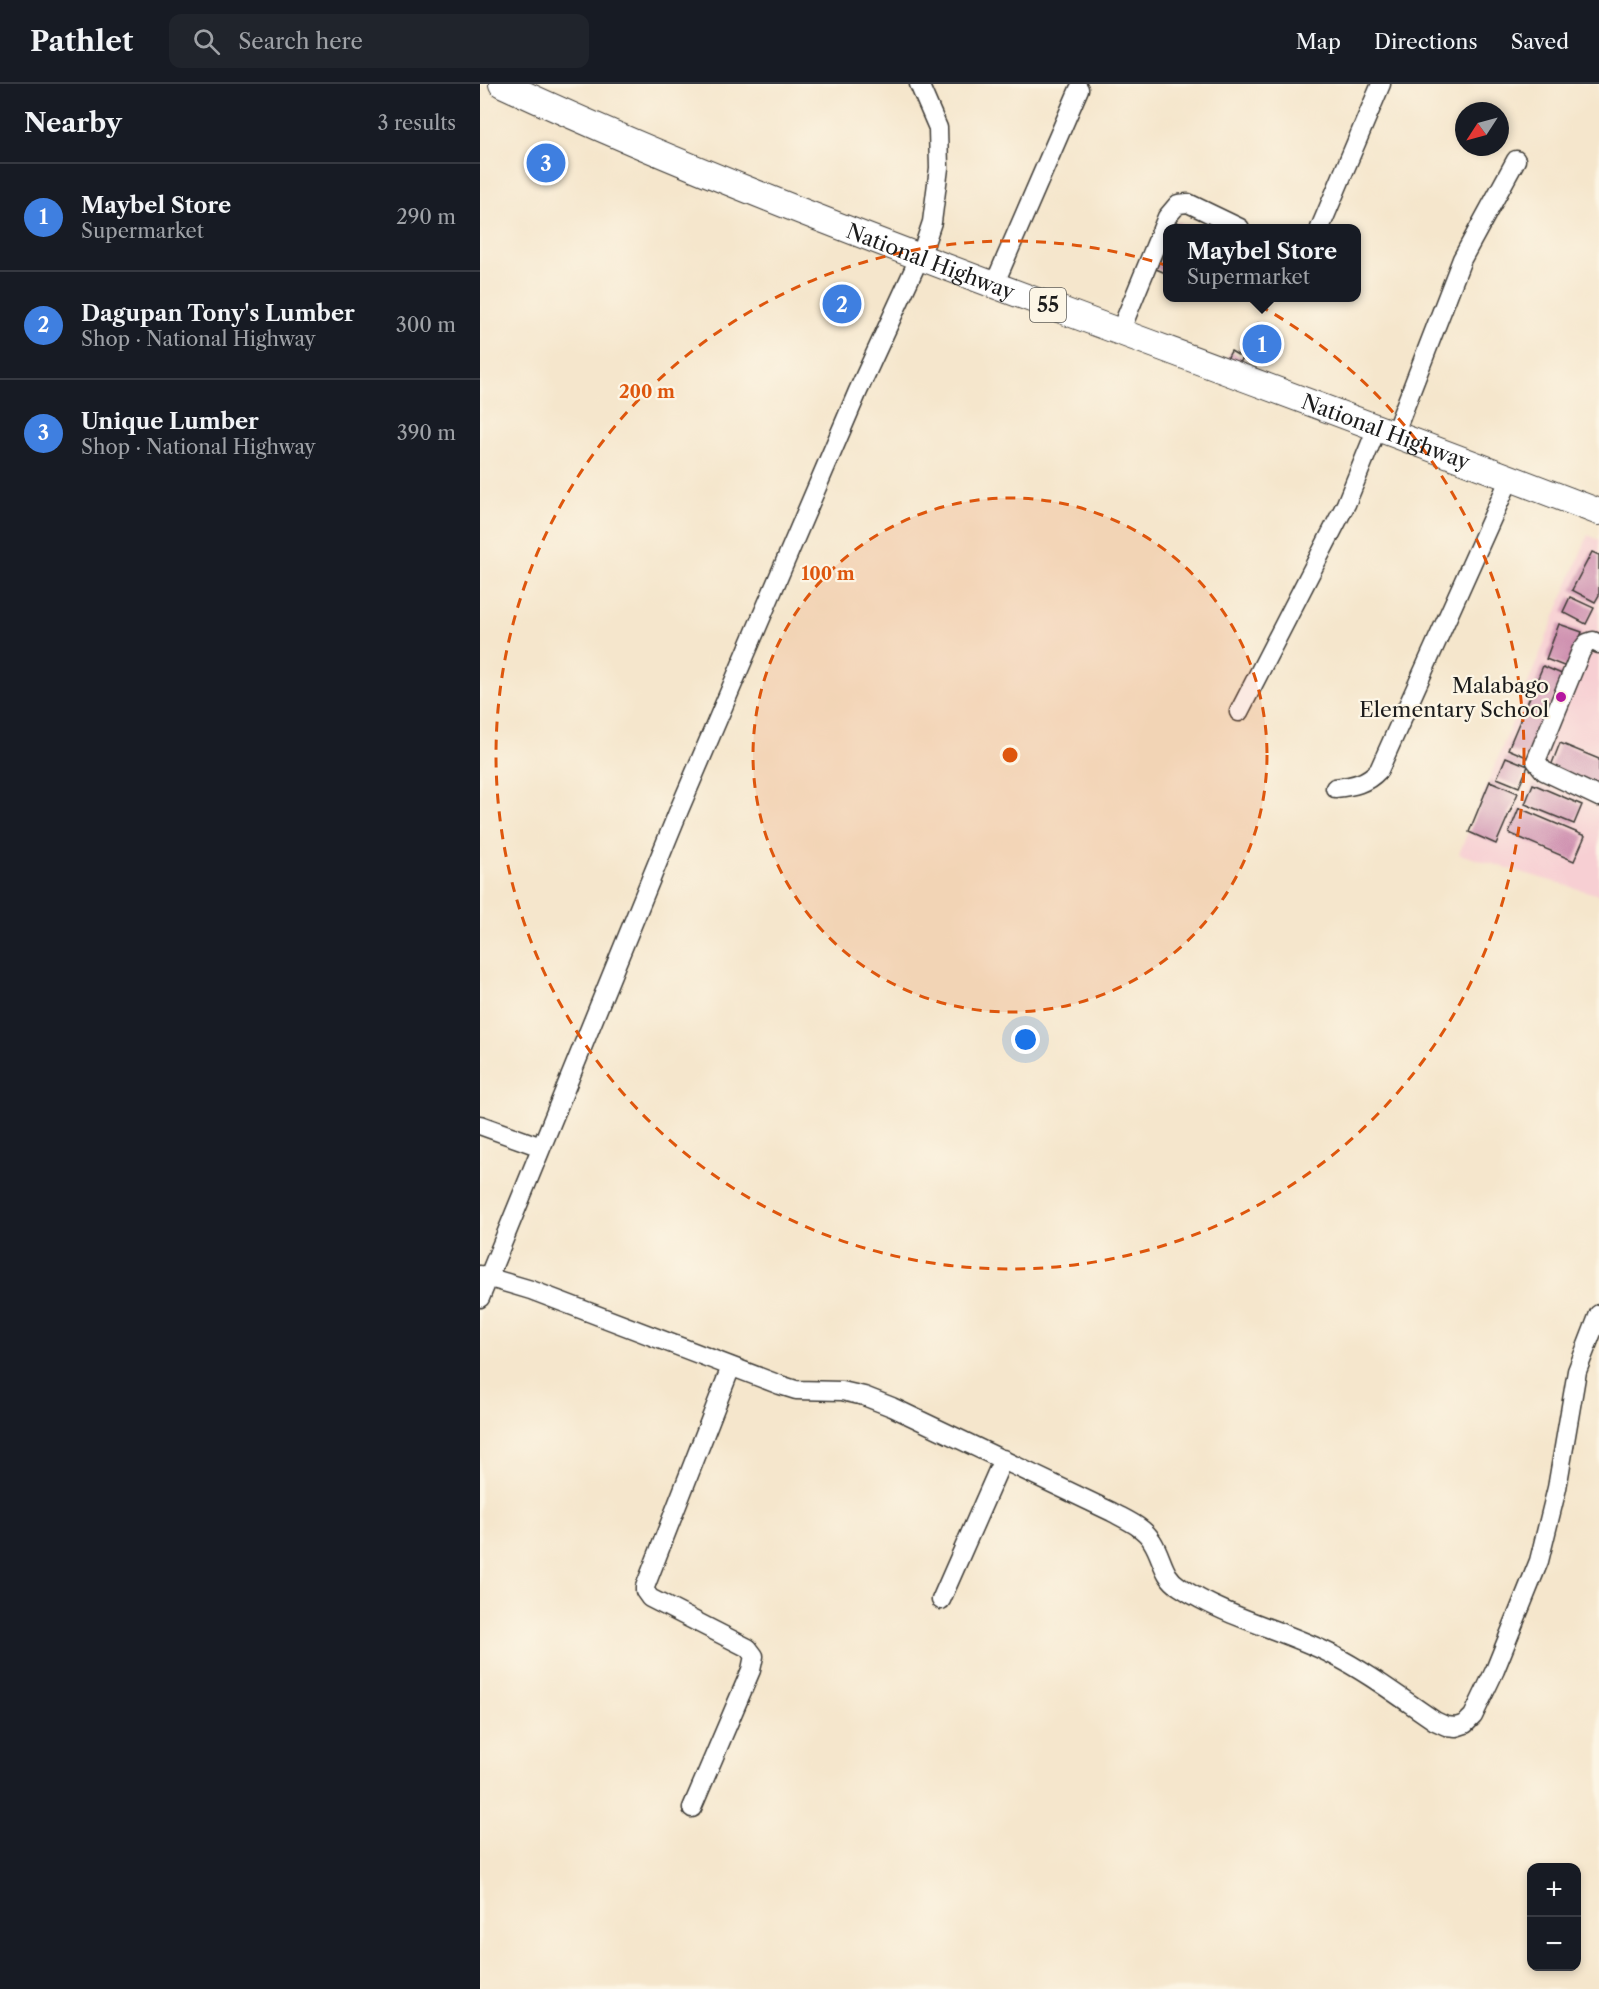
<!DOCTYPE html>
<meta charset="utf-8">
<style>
:root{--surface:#171b24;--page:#20242c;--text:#f1f3f6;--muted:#9ea1a6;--line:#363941;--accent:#b45309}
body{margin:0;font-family:"Libre Caslon Text",serif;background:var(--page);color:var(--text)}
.controls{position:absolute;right:18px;bottom:18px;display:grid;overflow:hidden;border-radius:12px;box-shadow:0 3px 9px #0003}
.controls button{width:54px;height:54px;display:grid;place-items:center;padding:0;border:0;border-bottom:2px solid var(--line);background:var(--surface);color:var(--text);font:30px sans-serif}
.compass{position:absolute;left:975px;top:18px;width:54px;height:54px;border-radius:50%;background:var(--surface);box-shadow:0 3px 9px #0003;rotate:234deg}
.you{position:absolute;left:546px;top:956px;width:21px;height:21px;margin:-15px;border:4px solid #fff;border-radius:50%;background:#1a73e8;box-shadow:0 0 0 9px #1a73e833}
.badge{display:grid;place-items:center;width:39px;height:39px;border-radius:50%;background:var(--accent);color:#fff;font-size:20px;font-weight:700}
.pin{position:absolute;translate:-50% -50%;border:3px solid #fff;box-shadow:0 2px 6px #0006}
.popup{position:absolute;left:683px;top:140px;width:198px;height:78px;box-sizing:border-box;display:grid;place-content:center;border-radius:12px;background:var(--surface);filter:drop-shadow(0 2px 4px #0005);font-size:20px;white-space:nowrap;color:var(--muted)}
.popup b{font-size:22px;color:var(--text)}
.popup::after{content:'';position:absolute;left:50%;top:100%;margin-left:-12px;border:12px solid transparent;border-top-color:var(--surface)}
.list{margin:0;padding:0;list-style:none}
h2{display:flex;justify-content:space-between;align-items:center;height:78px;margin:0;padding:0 24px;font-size:26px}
h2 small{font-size:20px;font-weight:400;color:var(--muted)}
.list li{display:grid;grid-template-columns:39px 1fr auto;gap:18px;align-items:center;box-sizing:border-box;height:108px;padding:0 24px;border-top:2px solid var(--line)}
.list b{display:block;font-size:22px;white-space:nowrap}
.list p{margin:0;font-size:20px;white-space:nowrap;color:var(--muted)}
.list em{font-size:20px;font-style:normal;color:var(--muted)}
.icon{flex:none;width:33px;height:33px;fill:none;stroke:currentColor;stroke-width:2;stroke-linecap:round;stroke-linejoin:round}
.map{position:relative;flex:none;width:1119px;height:1905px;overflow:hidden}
header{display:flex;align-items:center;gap:36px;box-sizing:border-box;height:84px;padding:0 30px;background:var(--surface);border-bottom:2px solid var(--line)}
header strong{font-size:28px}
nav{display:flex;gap:33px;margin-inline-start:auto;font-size:21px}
.search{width:420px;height:54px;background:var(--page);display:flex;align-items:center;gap:15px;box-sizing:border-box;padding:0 21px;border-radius:12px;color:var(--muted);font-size:22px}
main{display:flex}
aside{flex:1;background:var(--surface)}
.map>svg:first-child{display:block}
.built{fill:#f7cfd3}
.building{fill:#cf91b0}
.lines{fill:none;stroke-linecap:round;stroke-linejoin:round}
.minor-casing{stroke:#3d3a36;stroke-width:21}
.highway-casing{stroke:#3d3a36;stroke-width:28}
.minor{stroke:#fff;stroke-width:18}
.highway{stroke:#fff;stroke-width:26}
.ring{fill:none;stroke:#de560d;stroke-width:3;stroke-dasharray:10 8}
.poi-dot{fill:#b5179e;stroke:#fcf5e5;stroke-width:2}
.labels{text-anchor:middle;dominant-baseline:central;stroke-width:4.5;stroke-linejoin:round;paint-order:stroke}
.shield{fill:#fcf5e5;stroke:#5f5d58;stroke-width:1.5}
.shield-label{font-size:20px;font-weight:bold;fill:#1c1c1c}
.street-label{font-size:21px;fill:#1c1c1c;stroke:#fcf5e5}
.poi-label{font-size:21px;fill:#1c1c1c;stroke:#fcf5e5;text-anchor:end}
.centre{fill:#de560d;stroke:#fcf5e5;stroke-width:3}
.ring-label{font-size:18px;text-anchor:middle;font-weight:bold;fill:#de560d;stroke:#fcf5e5;stroke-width:4.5;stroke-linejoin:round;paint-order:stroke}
</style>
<header>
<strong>Pathlet</strong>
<div class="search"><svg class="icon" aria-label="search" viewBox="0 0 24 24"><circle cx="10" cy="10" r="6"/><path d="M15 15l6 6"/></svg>Search here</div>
<nav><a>Map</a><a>Directions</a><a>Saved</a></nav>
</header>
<main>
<aside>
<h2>Nearby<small>3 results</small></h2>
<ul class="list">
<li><span class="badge" style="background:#3f7fe0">1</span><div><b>Maybel Store</b><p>Supermarket</p></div><em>290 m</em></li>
<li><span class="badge" style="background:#3f7fe0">2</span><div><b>Dagupan Tony's Lumber</b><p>Shop · National Highway</p></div><em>300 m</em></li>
<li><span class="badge" style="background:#3f7fe0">3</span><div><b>Unique Lumber</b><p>Shop · National Highway</p></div><em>390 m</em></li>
</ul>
</aside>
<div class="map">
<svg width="1119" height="1905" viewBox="0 0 1119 1905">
<rect width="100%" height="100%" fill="#fcf5e5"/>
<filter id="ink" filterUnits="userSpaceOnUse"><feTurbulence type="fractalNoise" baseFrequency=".0167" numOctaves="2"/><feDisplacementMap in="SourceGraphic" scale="12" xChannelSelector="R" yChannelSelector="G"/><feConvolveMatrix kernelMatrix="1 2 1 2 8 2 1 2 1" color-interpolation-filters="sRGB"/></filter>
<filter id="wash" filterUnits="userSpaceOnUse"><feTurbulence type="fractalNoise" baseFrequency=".008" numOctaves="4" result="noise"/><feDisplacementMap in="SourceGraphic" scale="24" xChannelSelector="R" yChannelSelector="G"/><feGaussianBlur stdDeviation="1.35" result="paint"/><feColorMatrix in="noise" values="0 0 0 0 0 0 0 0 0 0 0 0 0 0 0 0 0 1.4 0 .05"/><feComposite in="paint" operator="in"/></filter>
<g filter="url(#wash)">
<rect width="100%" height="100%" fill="#f5e6cc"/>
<path class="built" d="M1108 451 1119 456V811L979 770Z"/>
<g id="blocks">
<path class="building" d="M697 138 713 144H694Z
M688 160V190L676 185Z
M778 239 796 248 784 273 766 265Z
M751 267 763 274 757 283 746 277Z
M1112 468 1119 471V511L1115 518 1092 506Z
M1090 513 1114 524 1106 540 1083 528Z
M1079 540 1102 548 1089 584 1066 575Z
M1063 582 1084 591 1049 674 1028 665Z
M1080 659 1119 675V702L1071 682Z
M1026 673 1048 682 1039 703 1017 694Z
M1010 697 1038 709 1016 760 989 748Z
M1053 700 1102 721 1094 740 1045 720Z
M1039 724 1105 752 1094 777 1029 749Z"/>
</g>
</g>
<g filter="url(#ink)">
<use href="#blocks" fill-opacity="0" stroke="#3d3a36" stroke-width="1.5"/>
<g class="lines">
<g class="minor-casing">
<path id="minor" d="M840 144 901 0
M514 201 599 5
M640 248 687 133 698 120 708 119 760 144
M914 351 982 175 1036 76
M1119 560 1113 557 1107 559 1101 567 1056 677 1064 687 1119 713
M759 628 866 420 897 344
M855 704C873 702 886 700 899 686L1030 394
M0 1041 61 1063
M0 1191 51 1206 300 1301 316 1306 362 1307 384 1312 412 1323 632 1428C646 1436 664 1443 672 1457 683 1474 682 1492 700 1503 747 1534 801 1545 851 1570 887 1588 921 1614 955 1637L966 1642 976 1643 985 1640 993 1632 1015 1586 1059 1477 1077 1404 1097 1287 1119 1230
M0 1214 199 726 378 307 442 168 452 138 459 84 458 44 439 0
M461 1516 523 1375
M212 1724 271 1586 274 1572 268 1564 170 1514 165 1507V1503L251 1283"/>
</g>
<g class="highway-casing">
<g id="highway">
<path id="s1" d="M22 0C199 82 382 152 565 220 750 289 935 357 1119 428"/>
</g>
</g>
<use href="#minor" class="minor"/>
<use href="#highway" class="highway"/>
</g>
</g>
<circle cx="530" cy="671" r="257" fill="#de560d" fill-opacity=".12"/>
<g class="ring">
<circle cx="530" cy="671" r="257"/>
<circle cx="530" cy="671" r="514"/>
</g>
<circle class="poi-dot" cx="1081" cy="613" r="6"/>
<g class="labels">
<rect class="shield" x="550" y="204" width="36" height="34" rx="4.5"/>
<g class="shield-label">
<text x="568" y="221">55</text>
</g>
<g class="street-label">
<text stroke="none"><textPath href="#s1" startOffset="464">National Highway</textPath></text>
<text stroke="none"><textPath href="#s1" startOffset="950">National Highway</textPath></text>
</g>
<g class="poi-label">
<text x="1069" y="601">Malabago<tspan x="1069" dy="24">Elementary School</tspan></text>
</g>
</g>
<circle cx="530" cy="671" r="9" class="centre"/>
<g class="ring-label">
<text x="167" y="314">200 m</text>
<text x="348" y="496">100 m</text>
</g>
</svg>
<div class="controls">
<button>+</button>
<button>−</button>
</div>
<svg class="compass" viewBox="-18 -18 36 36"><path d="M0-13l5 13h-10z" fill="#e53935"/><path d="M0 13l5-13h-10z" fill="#9ea1a6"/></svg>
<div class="you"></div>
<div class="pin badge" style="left:782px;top:260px;background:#3f7fe0">1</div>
<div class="popup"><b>Maybel Store</b>Supermarket</div>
<div class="pin badge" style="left:362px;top:220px;background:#3f7fe0">2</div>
<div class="pin badge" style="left:66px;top:79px;background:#3f7fe0">3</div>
</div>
</main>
